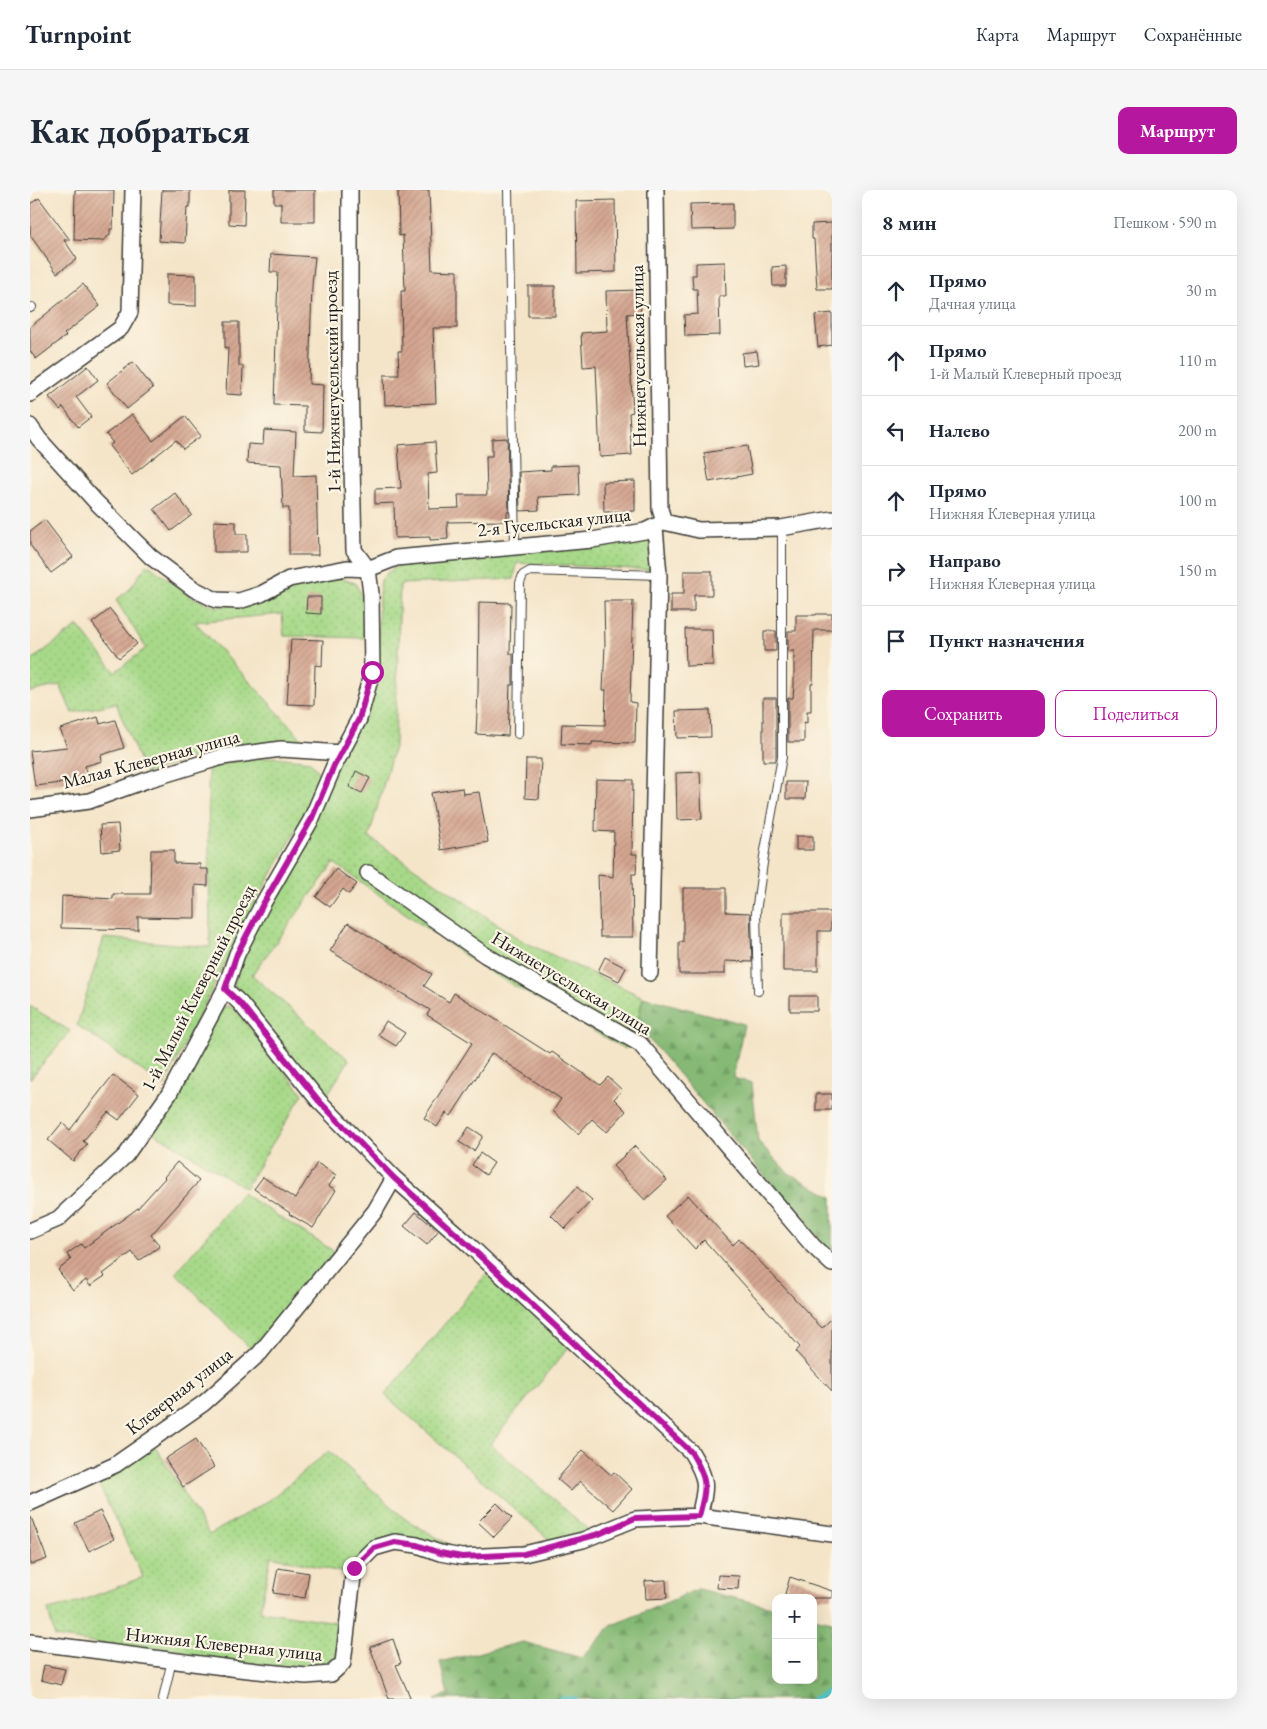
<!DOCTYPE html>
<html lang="ru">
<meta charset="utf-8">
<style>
:root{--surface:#fff;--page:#f6f6f7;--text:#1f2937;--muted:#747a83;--line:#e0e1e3;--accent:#b5179e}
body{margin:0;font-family:"EB Garamond",serif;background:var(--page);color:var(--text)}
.controls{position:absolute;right:15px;bottom:15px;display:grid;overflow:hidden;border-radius:10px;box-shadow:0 5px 20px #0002}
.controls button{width:45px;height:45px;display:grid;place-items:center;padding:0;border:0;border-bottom:1px solid var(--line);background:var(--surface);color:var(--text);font:25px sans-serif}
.stop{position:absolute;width:15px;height:15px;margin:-11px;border:4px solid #b5179e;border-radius:50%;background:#fff}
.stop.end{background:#b5179e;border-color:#fff;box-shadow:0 1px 5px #0008}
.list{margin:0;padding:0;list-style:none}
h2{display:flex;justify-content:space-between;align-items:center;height:65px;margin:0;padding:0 20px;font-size:21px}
h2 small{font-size:16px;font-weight:400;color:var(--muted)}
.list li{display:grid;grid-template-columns:32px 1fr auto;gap:15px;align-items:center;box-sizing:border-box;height:70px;padding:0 20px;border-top:1px solid var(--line)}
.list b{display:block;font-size:19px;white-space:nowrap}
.list p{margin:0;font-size:16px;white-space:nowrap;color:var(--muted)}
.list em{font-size:16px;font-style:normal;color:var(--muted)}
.actions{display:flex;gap:10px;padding:15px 20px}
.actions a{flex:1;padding:11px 0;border:1px solid var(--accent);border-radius:10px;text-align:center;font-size:18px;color:var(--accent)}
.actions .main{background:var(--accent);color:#fff}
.icon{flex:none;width:28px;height:28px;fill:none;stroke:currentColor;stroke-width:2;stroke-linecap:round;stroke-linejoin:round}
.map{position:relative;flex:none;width:802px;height:1509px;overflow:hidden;border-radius:10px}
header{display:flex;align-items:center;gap:30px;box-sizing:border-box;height:70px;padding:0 25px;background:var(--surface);border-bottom:1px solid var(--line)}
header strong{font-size:24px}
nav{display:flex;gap:28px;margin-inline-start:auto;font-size:18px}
.intro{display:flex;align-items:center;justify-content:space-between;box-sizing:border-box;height:120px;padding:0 30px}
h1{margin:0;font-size:35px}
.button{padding:12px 22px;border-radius:10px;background:var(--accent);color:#fff;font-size:18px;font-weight:700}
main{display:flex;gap:30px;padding:0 30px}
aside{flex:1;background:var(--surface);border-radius:10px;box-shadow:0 5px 20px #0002}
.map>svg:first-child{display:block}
.grass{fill:url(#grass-dots);stroke:#627a52}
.forest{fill:url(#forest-firs);stroke:#506a48}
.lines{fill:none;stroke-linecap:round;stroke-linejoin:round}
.stream{stroke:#51c0c6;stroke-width:5}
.building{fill:url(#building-hatch)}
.lane-casing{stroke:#3c3a36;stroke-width:10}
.street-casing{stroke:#3c3a36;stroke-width:18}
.lane{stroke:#fff;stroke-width:8}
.street{stroke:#fff;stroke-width:15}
.route{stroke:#b5179e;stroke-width:6}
.labels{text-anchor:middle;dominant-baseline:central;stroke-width:4.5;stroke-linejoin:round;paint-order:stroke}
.street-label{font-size:19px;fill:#1c1c1c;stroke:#fcf5e5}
</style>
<header>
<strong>Turnpoint</strong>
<nav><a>Карта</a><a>Маршрут</a><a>Сохранённые</a></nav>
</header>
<div class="intro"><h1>Как добраться</h1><a class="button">Маршрут</a></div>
<main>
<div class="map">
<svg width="802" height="1509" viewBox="0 0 802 1509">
<defs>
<pattern id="grass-dots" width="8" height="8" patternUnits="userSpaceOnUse" patternTransform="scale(1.25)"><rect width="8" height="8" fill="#a7d989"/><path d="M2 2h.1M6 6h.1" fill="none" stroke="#8fba76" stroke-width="1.8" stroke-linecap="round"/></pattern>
<pattern id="forest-firs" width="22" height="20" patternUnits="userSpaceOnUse" patternTransform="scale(1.25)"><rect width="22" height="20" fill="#85b975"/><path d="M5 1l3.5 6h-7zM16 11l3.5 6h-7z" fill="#729e65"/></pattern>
<pattern id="building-hatch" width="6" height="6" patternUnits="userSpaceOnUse" patternTransform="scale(1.25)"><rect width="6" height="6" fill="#d4a691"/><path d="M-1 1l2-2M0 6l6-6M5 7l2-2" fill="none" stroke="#b58e7c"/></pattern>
</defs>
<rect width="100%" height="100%" fill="#fcf5e5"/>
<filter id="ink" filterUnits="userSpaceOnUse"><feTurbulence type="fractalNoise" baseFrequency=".02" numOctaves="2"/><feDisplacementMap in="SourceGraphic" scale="10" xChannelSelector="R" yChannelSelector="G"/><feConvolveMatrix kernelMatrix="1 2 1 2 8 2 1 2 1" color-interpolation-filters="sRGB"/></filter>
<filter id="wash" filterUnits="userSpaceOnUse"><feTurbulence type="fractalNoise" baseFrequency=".0096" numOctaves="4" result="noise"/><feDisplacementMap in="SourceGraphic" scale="20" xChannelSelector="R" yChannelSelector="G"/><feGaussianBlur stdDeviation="1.12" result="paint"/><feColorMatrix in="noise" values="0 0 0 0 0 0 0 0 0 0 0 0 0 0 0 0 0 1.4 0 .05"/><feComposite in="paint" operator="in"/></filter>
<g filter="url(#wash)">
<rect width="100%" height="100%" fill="#f4e5c9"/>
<path class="grass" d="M612 350H620L625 380 487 373 484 389 370 394 365 553 339 647 492 751 613 807 606 838 595 859 453 778 304 673 222 785 319 870 296 907 213 809 204 795 210 767 347 479 349 403 351 390 358 382 369 375Z
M117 374 160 406 186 417 235 410 261 397 312 388 325 393 332 406 335 448 254 446 252 424 165 432 275 552H254L190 558 115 584 86 513 42 523 30 495 0 502V471L48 436 85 482 116 458 86 410 99 400Z
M246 567 280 571 289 583 287 592 275 625 225 713 134 896 47 835 74 748 180 757 178 579 198 572Z
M0 816 40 841 0 889Z
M196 816 204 818 273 904 215 998 121 941 189 822Z
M212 1003 305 1062 222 1160 146 1083Z
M458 1082 539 1157 460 1254 562 1343 522 1352 355 1205Z
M125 1256 179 1345 238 1311 299 1261 375 1329 430 1361 364 1346 319 1384 241 1366 230 1421 313 1433 305 1473 297 1478 275 1480 142 1465 25 1447 18 1420 43 1414 113 1387 67 1291 86 1281Z"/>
<path class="forest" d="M613 807 714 834 703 888 722 893 728 951 757 982 802 1007V1063L791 1052 617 847 606 838Z
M668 1399 746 1418V1490H783V1428L802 1432V1509H405L418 1504 410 1472 493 1452 552 1468 581 1436Z"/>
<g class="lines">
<path class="stream" d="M532 1509H545
M783 1509 802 1500"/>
</g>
<g id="blocks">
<path class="building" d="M45 0H84L83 39H80V45L72 51 44 50Z
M132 0H160V17H157L155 53 129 51Z
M199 0H215L214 35 199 34Z
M244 0H285V32H251V13H244Z
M399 0 402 80 427 81V138H403L406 213 355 215 354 185H369L368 161H372L371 101H375L373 45 369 46 368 1Z
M9 8 40 50H34L47 69 27 83 0 45V14Z
M585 10 586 82 547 83 546 11Z
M703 13V39L661 40 660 14Z
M802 33V99H787L784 49H782V34Z
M241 64 285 67 282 95 279 194 293 195 292 242 275 241V216L244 215 248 82H240Z
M695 72 696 106H689L690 145 655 146 654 125 668 124 667 99H663L662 85H666V73Z
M756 76V96H743L742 77Z
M137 84 166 85V116L137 115Z
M53 94 70 116 34 144 36 146 6 169 0 161V137Z
M498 96H525V126H498Z
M610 100 611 123 597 124 603 222 599 223 602 265 570 267 566 176 553 177 551 143 577 141 576 101Z
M802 123V155L788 157 785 125Z
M195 132H209V176H213L212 205 196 204 198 158H195Z
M727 161 729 174 713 176 712 163Z
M103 172 123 198 97 219 77 193Z
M58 176 68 190 46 207 61 227 48 237 33 217 30 220 19 207Z
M102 224 123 251 155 226 171 246 153 259 146 250 102 285 79 256 83 253 76 244Z
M234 240 266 242 264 286 286 285 288 365H259V318H253L251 275 217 273 218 254 233 255Z
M477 248 479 322H477V331L417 332 418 349 400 350V347L365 348 364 313 345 314V299L371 298 368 255 405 252 407 283 398 284 399 319 429 318 428 305H457L456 266H462V249Z
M717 256 722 284 679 292 674 263Z
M548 275 549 305 508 307 509 320 490 321 489 282 521 280V276Z
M605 291V321L574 322 573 292Z
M145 303 162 325 141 341 124 319Z
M15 330 43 367 21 383 0 355V341Z
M184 331 206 332V344H217V362H184Z
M654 381H682V405H664V422H641V404H654Z
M277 407H291V424L276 423Z
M574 411H603L600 512 606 513 605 553 562 552V555L531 554 532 534 575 535 576 500H573L575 455Z
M449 412 481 413 480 464H483V495H480L478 546 446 544 448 502Z
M80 419 107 454 89 468 62 433Z
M786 424H802V440H784L783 494H781V521H777V533L774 532V552H758V508H763L764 496V461H758V441H766V425H786Z
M655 439H682L683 475 656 476Z
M734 441H746V461H734Z
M261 449 293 450 292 476 285 475 284 515 257 514Z
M733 508H746V571H733Z
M680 520 681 547 647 548 646 521Z
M68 527 70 534 85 530 94 558 71 565 72 571 55 576 60 590 5 596 0 561 37 557 30 539Z
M496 569H511L509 609 495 608Z
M326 581 340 588 332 603 319 597Z
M670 582 672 629 647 630 646 583Z
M566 589 603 590 602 664H607L606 684H602L603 747H570L568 685 583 687 584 642 565 641Z
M756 592H776L775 609H756Z
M432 598 433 604 449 602 458 652 411 660 401 603Z
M88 634 90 660 72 662 70 635Z
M766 646H783V660H766Z
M121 660H144V673L170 674V679H178V696L165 695V728L108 727V740L31 738 32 706 83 709V704H120Z
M306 679 327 694 319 704 313 699 300 717 286 707Z
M653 698H696V722L720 723 722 772 695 771V784H649V752H653Z
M753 722H801V741H788V781H753Z
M318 733 402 784 394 796 419 812 424 803 520 864 522 862 570 895 578 887 592 900 584 909 596 921 577 942 562 929 548 944 523 921 531 909 462 863 421 926 416 923 407 937 394 928 442 853 397 825 400 820 300 761Z
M575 767 596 778 589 791 568 781Z
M760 806H787V821H760Z
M356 831 375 843 366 856 348 845Z
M83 885 109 904 89 930 78 922 53 951 57 954 43 971 18 950 32 933 40 940Z
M786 904H802V920H786Z
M439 937 453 946 444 961 429 952Z
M605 956 637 990 615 1010 583 976Z
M450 963 464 973 456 985 442 975Z
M147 972 169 991 121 1045 130 1056 109 1071 102 1062 73 1084 75 1086 60 1096 56 1090 43 1100 28 1080 41 1070 37 1064 51 1054 54 1058 108 1018 135 988 134 987Z
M287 973 306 985 299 996 306 1000 283 1038 259 1024 260 1023 224 999 233 987 265 1009Z
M547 997 562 1010 535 1039 521 1025Z
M658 1005 703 1055 709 1049 792 1138 802 1128V1201L766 1162 770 1157 674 1050 665 1059 635 1026Z
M386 1022 408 1041 397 1055 374 1036Z
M166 1249 184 1277 153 1297 135 1269Z
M553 1260 581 1285 584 1282 602 1299 583 1320 550 1291 541 1301 527 1289Z
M467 1313 482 1328 464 1347 448 1332Z
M70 1321 84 1349 59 1361 45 1333Z
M0 1327H1L17 1369 0 1375Z
M248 1378 279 1383 275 1408 243 1403Z
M688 1385 709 1386 708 1399 687 1398Z
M760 1387 802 1401V1408H767L755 1404Z
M636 1390 637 1408 616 1409 615 1391Z
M363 1449 371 1473 366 1475 381 1509H359L340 1457Z
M14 1475 35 1479 31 1495 11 1490Z"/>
</g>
</g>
<g filter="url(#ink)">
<use href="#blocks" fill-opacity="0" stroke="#3c3a36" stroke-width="1"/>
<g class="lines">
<g class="lane-casing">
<path id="lane" d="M478 0 485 357
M0 118 2 117
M488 544 490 393 493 385 500 381 629 385
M728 801 726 722 734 666 752 567V344L751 338
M133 1509 142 1470"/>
</g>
<g class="street-casing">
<path id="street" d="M626 0 630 319 634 332
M0 204 91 138 100 122 103 0
M0 236 9 249 65 311 121 367 164 399 186 410 209 411 231 404 259 389 317 378 338 379 366 368 562 350 615 341 634 332 669 340 751 338 802 329
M0 619 59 611 117 590 192 567 251 559 312 563
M338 683 455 765 610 854 783 1056 802 1074
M620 783 629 385 625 337
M195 799 210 813 289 911 364 988 437 1053 661 1262C678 1290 677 1295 669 1326
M0 1041 28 1029 96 965 139 904 195 799 207 764 232 715 281 630 304 576 329 529 342 482 341 404 338 379 324 360 320 189V0
M0 1313 85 1275 174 1213 230 1163 345 1021 364 988
M0 1452 209 1479 276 1486 301 1484 313 1473 324 1378 344 1358 365 1352 387 1355 410 1363 432 1367 494 1364 553 1350 605 1329 669 1326 802 1344"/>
</g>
<use href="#lane" class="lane"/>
<use href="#street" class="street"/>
</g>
</g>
<g class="lines" filter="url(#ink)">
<path class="route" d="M324 1378 344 1358 365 1352 387 1355 410 1363 432 1367 494 1364 569 1344 605 1328 669 1326C677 1295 678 1290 661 1262L437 1054 364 988 289 911 210 813 195 799 207 764 232 716 281 630 304 576 329 529 342 482"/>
</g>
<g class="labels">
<g class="street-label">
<text transform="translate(608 166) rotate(-91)">Нижнегусельская улица</text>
<text transform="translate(302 192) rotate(-91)">1-й Нижнегусельский проезд</text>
<text transform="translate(524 332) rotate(-6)">2-я Гусельская улица</text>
<text transform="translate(121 569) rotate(-15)">Малая Клеверная улица</text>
<text transform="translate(542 793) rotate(31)">Нижнегусельская улица</text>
<text transform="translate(168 798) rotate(-63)">1-й Малый Клеверный проезд</text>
<text transform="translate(149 1201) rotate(-38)">Клеверная улица</text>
<text transform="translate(194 1454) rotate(6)">Нижняя Клеверная улица</text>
</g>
</g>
</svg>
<div class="controls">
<button>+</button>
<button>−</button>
</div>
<div class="stop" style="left:342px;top:482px"></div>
<div class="stop end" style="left:324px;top:1378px"></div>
</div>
<aside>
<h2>8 мин<small>Пешком · 590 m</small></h2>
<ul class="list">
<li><svg class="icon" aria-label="ahead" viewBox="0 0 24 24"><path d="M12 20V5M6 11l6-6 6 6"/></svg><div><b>Прямо</b><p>Дачная улица</p></div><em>30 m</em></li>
<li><svg class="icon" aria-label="ahead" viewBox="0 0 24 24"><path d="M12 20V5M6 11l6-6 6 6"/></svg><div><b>Прямо</b><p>1-й Малый Клеверный проезд</p></div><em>110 m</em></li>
<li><svg class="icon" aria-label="left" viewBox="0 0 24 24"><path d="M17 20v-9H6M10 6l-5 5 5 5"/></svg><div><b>Налево</b></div><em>200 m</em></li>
<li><svg class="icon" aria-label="ahead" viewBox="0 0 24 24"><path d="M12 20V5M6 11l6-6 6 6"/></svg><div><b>Прямо</b><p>Нижняя Клеверная улица</p></div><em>100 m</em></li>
<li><svg class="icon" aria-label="right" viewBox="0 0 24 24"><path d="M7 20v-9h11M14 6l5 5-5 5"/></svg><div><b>Направо</b><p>Нижняя Клеверная улица</p></div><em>150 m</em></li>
<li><svg class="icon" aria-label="arrive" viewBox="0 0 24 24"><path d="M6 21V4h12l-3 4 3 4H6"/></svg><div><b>Пункт назначения</b></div></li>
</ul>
<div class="actions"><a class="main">Сохранить</a><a>Поделиться</a></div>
</aside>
</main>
